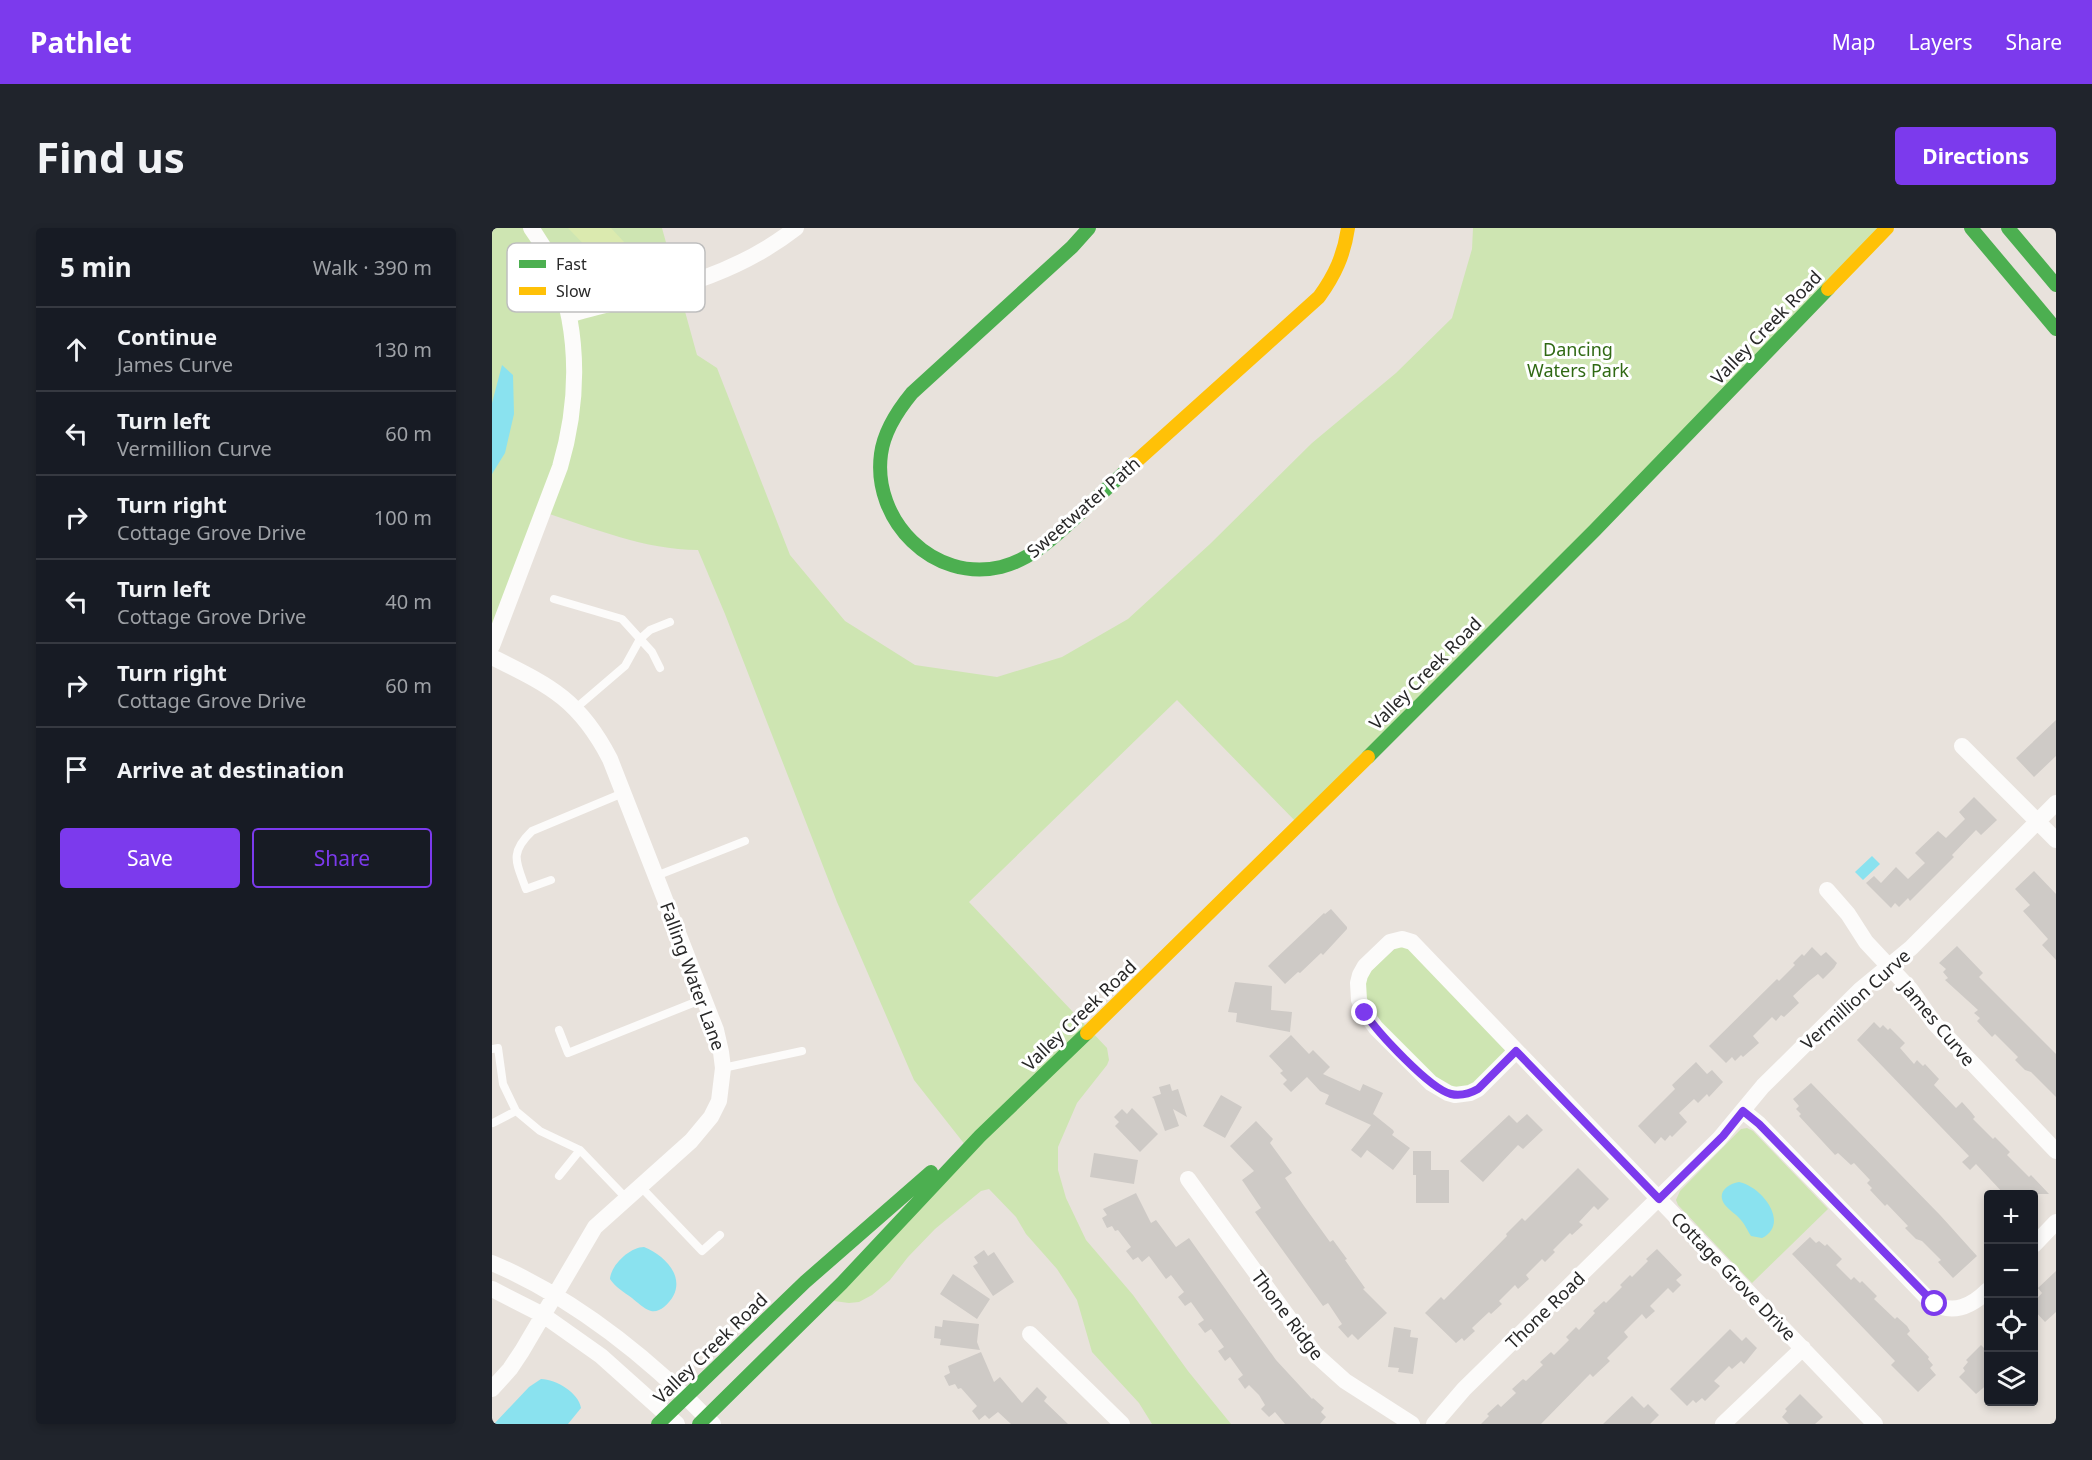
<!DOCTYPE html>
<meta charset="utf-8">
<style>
:root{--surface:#171b24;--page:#20242c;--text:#f1f3f6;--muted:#9ea1a6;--line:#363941;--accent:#7c3aed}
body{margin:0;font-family:"Noto Sans",sans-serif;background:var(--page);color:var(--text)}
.controls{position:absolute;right:18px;bottom:18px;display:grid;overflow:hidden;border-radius:6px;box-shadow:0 3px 9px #0003}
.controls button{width:54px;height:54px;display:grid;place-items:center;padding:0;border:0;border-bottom:2px solid var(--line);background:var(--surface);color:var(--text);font:30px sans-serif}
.stop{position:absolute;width:18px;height:18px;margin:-14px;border:4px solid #7c3aed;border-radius:50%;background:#fff}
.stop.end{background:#7c3aed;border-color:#fff;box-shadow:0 2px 6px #0008}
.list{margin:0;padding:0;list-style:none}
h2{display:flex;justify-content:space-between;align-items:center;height:78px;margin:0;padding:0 24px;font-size:26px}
h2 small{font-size:20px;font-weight:400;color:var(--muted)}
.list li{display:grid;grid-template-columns:39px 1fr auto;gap:18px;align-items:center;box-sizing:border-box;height:84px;padding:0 24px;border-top:2px solid var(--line)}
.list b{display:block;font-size:22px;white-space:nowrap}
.list p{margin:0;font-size:20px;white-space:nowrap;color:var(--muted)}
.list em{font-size:20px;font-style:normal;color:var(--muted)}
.actions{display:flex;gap:12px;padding:18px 24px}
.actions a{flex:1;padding:14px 0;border:2px solid var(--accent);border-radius:6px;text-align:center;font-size:21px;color:var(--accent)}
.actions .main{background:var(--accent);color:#fff}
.icon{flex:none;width:33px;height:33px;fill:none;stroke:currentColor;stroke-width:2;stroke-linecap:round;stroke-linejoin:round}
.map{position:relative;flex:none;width:1564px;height:1196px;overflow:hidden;border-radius:6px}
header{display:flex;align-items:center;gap:36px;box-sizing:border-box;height:84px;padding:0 30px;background:var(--accent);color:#fff}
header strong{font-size:28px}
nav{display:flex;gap:33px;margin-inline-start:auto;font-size:21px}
.intro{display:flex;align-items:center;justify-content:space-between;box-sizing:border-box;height:144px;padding:0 36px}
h1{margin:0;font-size:42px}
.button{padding:15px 27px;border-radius:6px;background:var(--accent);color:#fff;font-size:21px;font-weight:700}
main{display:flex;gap:36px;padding:0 36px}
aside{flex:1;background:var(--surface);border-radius:6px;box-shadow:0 3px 9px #0003}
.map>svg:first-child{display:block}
.green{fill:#cee5b2}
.pitch{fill:#dbeaaf}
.water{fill:#8ae2ef}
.building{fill:#cecac6}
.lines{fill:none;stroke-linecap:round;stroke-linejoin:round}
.lane{stroke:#fcfbfa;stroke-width:8}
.street{stroke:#fcfbfa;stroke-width:16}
.fast{stroke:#4caf50;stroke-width:14}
.slow{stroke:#ffc107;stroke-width:14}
.route{stroke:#7c3aed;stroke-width:8}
.labels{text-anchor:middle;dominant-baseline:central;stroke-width:6;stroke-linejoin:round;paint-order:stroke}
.street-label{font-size:18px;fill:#282828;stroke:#fff}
.park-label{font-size:18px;fill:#306914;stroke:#fff}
.key{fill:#fff;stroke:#bebebe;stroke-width:1.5}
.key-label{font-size:16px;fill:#282828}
</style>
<header>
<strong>Pathlet</strong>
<nav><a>Map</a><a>Layers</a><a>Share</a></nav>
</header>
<div class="intro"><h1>Find us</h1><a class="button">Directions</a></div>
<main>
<aside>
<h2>5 min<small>Walk · 390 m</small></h2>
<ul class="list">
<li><svg class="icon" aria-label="ahead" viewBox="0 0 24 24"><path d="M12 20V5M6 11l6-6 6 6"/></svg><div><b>Continue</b><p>James Curve</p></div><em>130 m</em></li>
<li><svg class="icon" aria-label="left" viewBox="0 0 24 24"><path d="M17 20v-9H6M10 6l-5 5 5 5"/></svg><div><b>Turn left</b><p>Vermillion Curve</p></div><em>60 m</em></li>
<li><svg class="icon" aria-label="right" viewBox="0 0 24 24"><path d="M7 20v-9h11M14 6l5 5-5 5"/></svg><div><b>Turn right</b><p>Cottage Grove Drive</p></div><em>100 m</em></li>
<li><svg class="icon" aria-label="left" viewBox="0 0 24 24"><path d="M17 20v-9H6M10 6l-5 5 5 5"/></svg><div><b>Turn left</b><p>Cottage Grove Drive</p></div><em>40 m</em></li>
<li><svg class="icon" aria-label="right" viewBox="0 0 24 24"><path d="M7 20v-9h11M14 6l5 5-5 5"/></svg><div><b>Turn right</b><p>Cottage Grove Drive</p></div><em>60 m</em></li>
<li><svg class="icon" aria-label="arrive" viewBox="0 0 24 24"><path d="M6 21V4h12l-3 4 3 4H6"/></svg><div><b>Arrive at destination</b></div></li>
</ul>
<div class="actions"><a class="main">Save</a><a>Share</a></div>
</aside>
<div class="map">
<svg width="1564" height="1196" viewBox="0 0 1564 1196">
<rect width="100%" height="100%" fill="#e8e2dc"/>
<path class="green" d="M0 0H170L205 127 225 140 298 327 353 393 423 437 505 449 570 429 636 391 718 316 820 215 904 145 960 90 980 21 981 0H1395L807 597 685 472 477 674 615 820 617 832 615 837 585 875 566 919V942L574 970 594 1012 641 1067 696 1143 739 1196H660L647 1175 600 1124 585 1072 565 1041 534 1006 524 989 497 961 489 963 443 1001 416 1029 398 1052 380 1067 367 1074 357 1075 342 1073 474 918 422 852 345 674 233 386 206 322C153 322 101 300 51 284L0 418Z
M913 711 1024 823 986 861 963 867 878 793 866 755Z
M1255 900 1261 903 1336 981 1260 1055 1186 977 1184 972 1188 963 1249 901Z"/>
<path class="pitch" d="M76 0H119L132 14 110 35Z"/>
<path class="water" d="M10 137 21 147 22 186 13 225 0 246V175Z
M1380 628 1388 636 1371 652 1363 644Z
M1247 954C1269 958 1299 995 1270 1010L1259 1008C1255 1002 1253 996 1248 991 1244 986 1238 983 1233 977 1224 965 1235 956 1247 954Z
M152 1019C177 1029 199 1056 172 1079 168 1082 164 1084 159 1083 152 1081 145 1074 140 1070 132 1064 123 1059 118 1051 119 1037 138 1019 152 1019Z
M49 1151C64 1151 87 1165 89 1180L76 1196H2L37 1159Z"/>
<path class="building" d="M1564 492V528L1542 549 1524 530Z
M1482 569 1505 592 1489 607 1484 602 1460 627 1462 629 1418 673 1416 670 1407 679 1403 675 1399 680 1374 655 1382 648 1389 655 1404 639 1416 651 1433 635 1423 625 1446 603 1454 610 1473 591 1467 584Z
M1542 643 1564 666V732L1550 717 1556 711 1531 683 1538 677 1523 661Z
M839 681 855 699V701L831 727 829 725 808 745 806 744 793 756 776 738 832 685 833 686Z
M1465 718 1491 745 1487 749 1564 826V869L1539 844 1533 842 1523 832 1526 829 1503 806 1500 809 1485 793 1488 790 1482 785 1486 782 1453 752 1456 750 1451 744 1454 741 1447 735Z
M1320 719 1329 728 1334 724 1345 735 1342 740 1331 751 1326 746 1317 753 1301 768 1307 775 1292 789 1289 787 1284 793 1280 789 1261 808 1267 815 1251 829 1249 827 1243 833 1240 829 1234 835 1217 818 1285 751 1287 753 1303 737 1301 735 1310 726 1312 728Z
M743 754 780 758 779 782 800 784 798 804 744 794 745 785 736 784Z
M1382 794 1388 800 1391 797 1396 802 1398 800 1413 815 1408 820 1422 836 1425 832 1431 838 1433 836 1447 851 1442 857 1464 880 1470 874 1479 884 1483 889 1481 891 1501 911 1503 909 1518 924 1515 927 1537 949 1539 947 1557 966H1512L1484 936 1478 942 1470 934 1477 928 1365 812Z
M799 807 817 826 821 822 838 839 831 846 868 863 871 856 891 865 881 886 901 902 902 904 900 907 918 920 901 942 875 922 869 930 859 922 879 897 833 876 837 867 828 863 815 849 799 864 791 856 795 852 788 845 791 843 777 828Z
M1204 834 1215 846 1220 842 1231 854 1217 869 1215 866 1206 875 1202 871 1187 885 1195 894 1180 909 1178 907 1173 913 1169 909 1163 916 1146 898 1183 861 1180 857Z
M1319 855 1448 987 1485 1028 1461 1050 1446 1034 1449 1032 1430 1013 1424 1011 1413 1000 1416 998 1395 976 1393 978 1378 962 1380 960 1375 955 1378 952 1362 935 1359 937 1346 925 1343 927 1307 888 1309 886 1304 881 1307 878 1301 871Z
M678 856 680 863 686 861 695 889 681 881 687 898 673 903 662 871 660 869 669 866 667 859Z
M729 867 750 879 733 910 711 898Z
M640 880 666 906 648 924 623 898 627 894 622 889 630 881 635 886Z
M1035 886 1051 902 1031 921 1026 917 991 954 968 933 1017 887 1025 895Z
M764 893 781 911 778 915 800 945 793 950 812 978 838 1014 841 1012 855 1031 853 1032 873 1060 871 1061 895 1085 866 1112 860 1106 856 1110 846 1099 850 1096 836 1075 831 1078 763 984 769 980 750 952 762 943 738 918Z
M921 923H939V942H957V975H924V947H921Z
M602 925 646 932 642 956 598 949Z
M1086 940 1117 971 1106 982 1102 978 1087 994 1091 997 1080 1007 1078 1005 1061 1022 1063 1024 1053 1034 1050 1031 1034 1047 1037 1051 1026 1061 1023 1057 1007 1073 1010 1076 999 1086 997 1084 980 1100 983 1103 972 1113 970 1110 964 1115 933 1085 949 1069 952 1072 1015 1008 1014 1006 1030 990 1033 993Z
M644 965 659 995 664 992 684 1019 697 1010 784 1132 820 1171 821 1170 832 1180 829 1184 834 1189 828 1196H793L783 1184 777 1189 769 1181 773 1177 767 1167 757 1157 753 1161 746 1151 751 1147 738 1129 733 1133 726 1123 732 1119 719 1101 713 1105 706 1096 712 1092 699 1074 693 1078 686 1069 692 1064 679 1047 674 1051 657 1028 650 1034 646 1029 641 1032 634 1023 639 1019 626 1002 623 1003 620 998 615 1000 610 990 615 987 611 981Z
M1318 1009 1324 1015 1327 1013 1333 1018 1335 1016 1350 1031 1344 1037 1359 1052 1362 1049 1368 1055 1370 1053 1385 1068 1382 1071 1403 1091 1405 1089 1415 1098 1418 1103 1415 1106 1437 1129 1436 1131 1441 1137 1438 1140 1444 1147 1426 1164 1399 1137 1403 1133 1300 1026Z
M1165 1021 1190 1047 1184 1052 1189 1057 1181 1065 1176 1060 1158 1078 1163 1083 1154 1091 1150 1086 1132 1104 1136 1109 1115 1130 1118 1133 1101 1149 1098 1146 1049 1196H989L997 1188 995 1186 1006 1176 1009 1179 1024 1165 1020 1161 1031 1151 1034 1153 1051 1137 1048 1134 1059 1124 1062 1127 1077 1112 1074 1109 1084 1099 1087 1102 1103 1085 1101 1083 1112 1073 1114 1075 1130 1059 1128 1057 1138 1047 1140 1049 1156 1033 1154 1031Z
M492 1022 496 1028 502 1024 522 1054 501 1068 481 1038 486 1035 482 1029Z
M1564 1043V1084L1553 1094 1542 1082V1074L1550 1065 1546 1060Z
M461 1046 498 1071 485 1091 448 1066Z
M451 1092 487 1096 485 1114 488 1122 448 1117 449 1111 442 1110 443 1098 450 1099Z
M902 1099 919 1102 918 1109 926 1110 921 1146 906 1144 907 1140 896 1139Z
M1238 1101 1250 1113 1254 1109 1265 1120 1252 1136 1249 1133 1240 1141 1237 1138 1222 1153 1228 1158 1213 1173 1210 1170 1204 1175 1201 1172 1195 1178 1178 1161Z
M1489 1117 1497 1125V1155L1484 1166 1467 1149 1473 1143 1471 1140 1476 1134 1474 1132Z
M489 1124 502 1154 508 1149 530 1175 545 1159 555 1169 552 1173 576 1196H519L506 1184 497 1191 493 1187 487 1192 480 1183 485 1178 469 1160 466 1161 463 1156 457 1158 452 1148 458 1145 456 1138Z
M1308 1166 1331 1189 1323 1196H1297L1290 1189 1295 1183 1293 1181Z
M1140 1168 1152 1180 1156 1176 1167 1187 1158 1196H1111Z"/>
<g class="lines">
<path class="lane" d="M62 371 130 391 160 424 168 440
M84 480 133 438 148 411 158 402 178 394
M164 648 253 613
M59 652 34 661C24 634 17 625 40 603L131 565
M67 802 76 825 211 771
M0 821 6 820 11 856 24 883 48 903 88 922 134 970
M231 840 310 823
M1 895 24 883
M67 948 88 922
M148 958 210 1023 228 1007"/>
<path class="street" d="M77 87C104 78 133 73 162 65 211 53 263 32 304 0
M0 418 68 239C91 161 89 68 39 0
M0 429C58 458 87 471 118 531L224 802 229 824 231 840 227 873 219 889 199 913 103 999 30 1123 18 1141 0 1161
M1470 518 1564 612
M1335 662 1356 686 1374 714 1419 762 1442 795 1564 923
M1024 823 986 861 978 865 963 867 956 865 939 855 884 800 873 785 867 772 866 755 868 747 873 738 898 714 910 711 920 714 1383 1196
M1251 883 1267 896 1440 1075C1462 1087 1480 1078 1496 1062
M696 951 823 1126 853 1153 920 1196
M1542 1017 1564 994
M0 1035C84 1071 158 1131 221 1196
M0 1061 51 1087 109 1128 185 1196
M538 1106 630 1196
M942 1196 972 1161 1227 911 1271 858 1368 762 1419 720 1564 575
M1231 1196 1311 1120"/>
<path class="fast" d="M597 0 580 19 420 165C406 182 392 203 389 226 380 292 441 355 509 339 540 331 561 310 584 289 602 272 620 256 638 239
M1479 0 1564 101
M1516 0 1564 57
M876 529 1103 302 1336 61
M166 1196 313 1054 439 944
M207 1196 350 1055 488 908 595 805"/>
<path class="slow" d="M1336 61 1395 0
M638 239 827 69C843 47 852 27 856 0
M595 805 876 529"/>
</g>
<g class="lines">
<path class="route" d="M873 785C885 804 938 861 959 866 968 868 977 866 986 861L1024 823 1167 971 1231 908 1251 883 1267 896 1443 1076"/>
</g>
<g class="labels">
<g class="street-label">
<text transform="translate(1274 99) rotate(-46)">Valley Creek Road</text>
<text transform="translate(591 279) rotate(-41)">Sweetwater Path</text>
<text transform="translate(933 445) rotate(-45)">Valley Creek Road</text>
<text transform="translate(201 748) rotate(70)">Falling Water Lane</text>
<text transform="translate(1363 771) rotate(-42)">Vermillion Curve</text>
<text transform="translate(587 787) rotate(-44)">Valley Creek Road</text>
<text transform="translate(1446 795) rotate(50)">James Curve</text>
<text transform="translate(1242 1048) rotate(46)">Cottage Grove Drive</text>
<text transform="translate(1053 1082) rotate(-44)">Thone Road</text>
<text transform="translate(796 1087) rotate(53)">Thone Ridge</text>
<text transform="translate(218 1120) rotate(-44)">Valley Creek Road</text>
</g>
<g class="park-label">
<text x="1086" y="121">Dancing<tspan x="1086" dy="21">Waters Park</tspan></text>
</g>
</g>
<rect x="15" y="15" width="198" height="69" rx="9" class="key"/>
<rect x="27" y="32" width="27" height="8" fill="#4caf50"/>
<rect x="27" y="59" width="27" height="8" fill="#ffc107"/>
<g class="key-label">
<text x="64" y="42">Fast</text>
<text x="64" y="69">Slow</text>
</g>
</svg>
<div class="controls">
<button>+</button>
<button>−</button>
<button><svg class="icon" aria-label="locate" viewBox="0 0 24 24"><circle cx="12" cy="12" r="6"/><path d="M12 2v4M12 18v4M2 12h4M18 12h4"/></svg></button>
<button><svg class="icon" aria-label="layers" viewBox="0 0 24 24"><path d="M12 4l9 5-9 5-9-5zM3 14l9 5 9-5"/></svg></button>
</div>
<div class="stop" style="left:1443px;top:1076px"></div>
<div class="stop end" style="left:873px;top:785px"></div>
</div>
</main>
